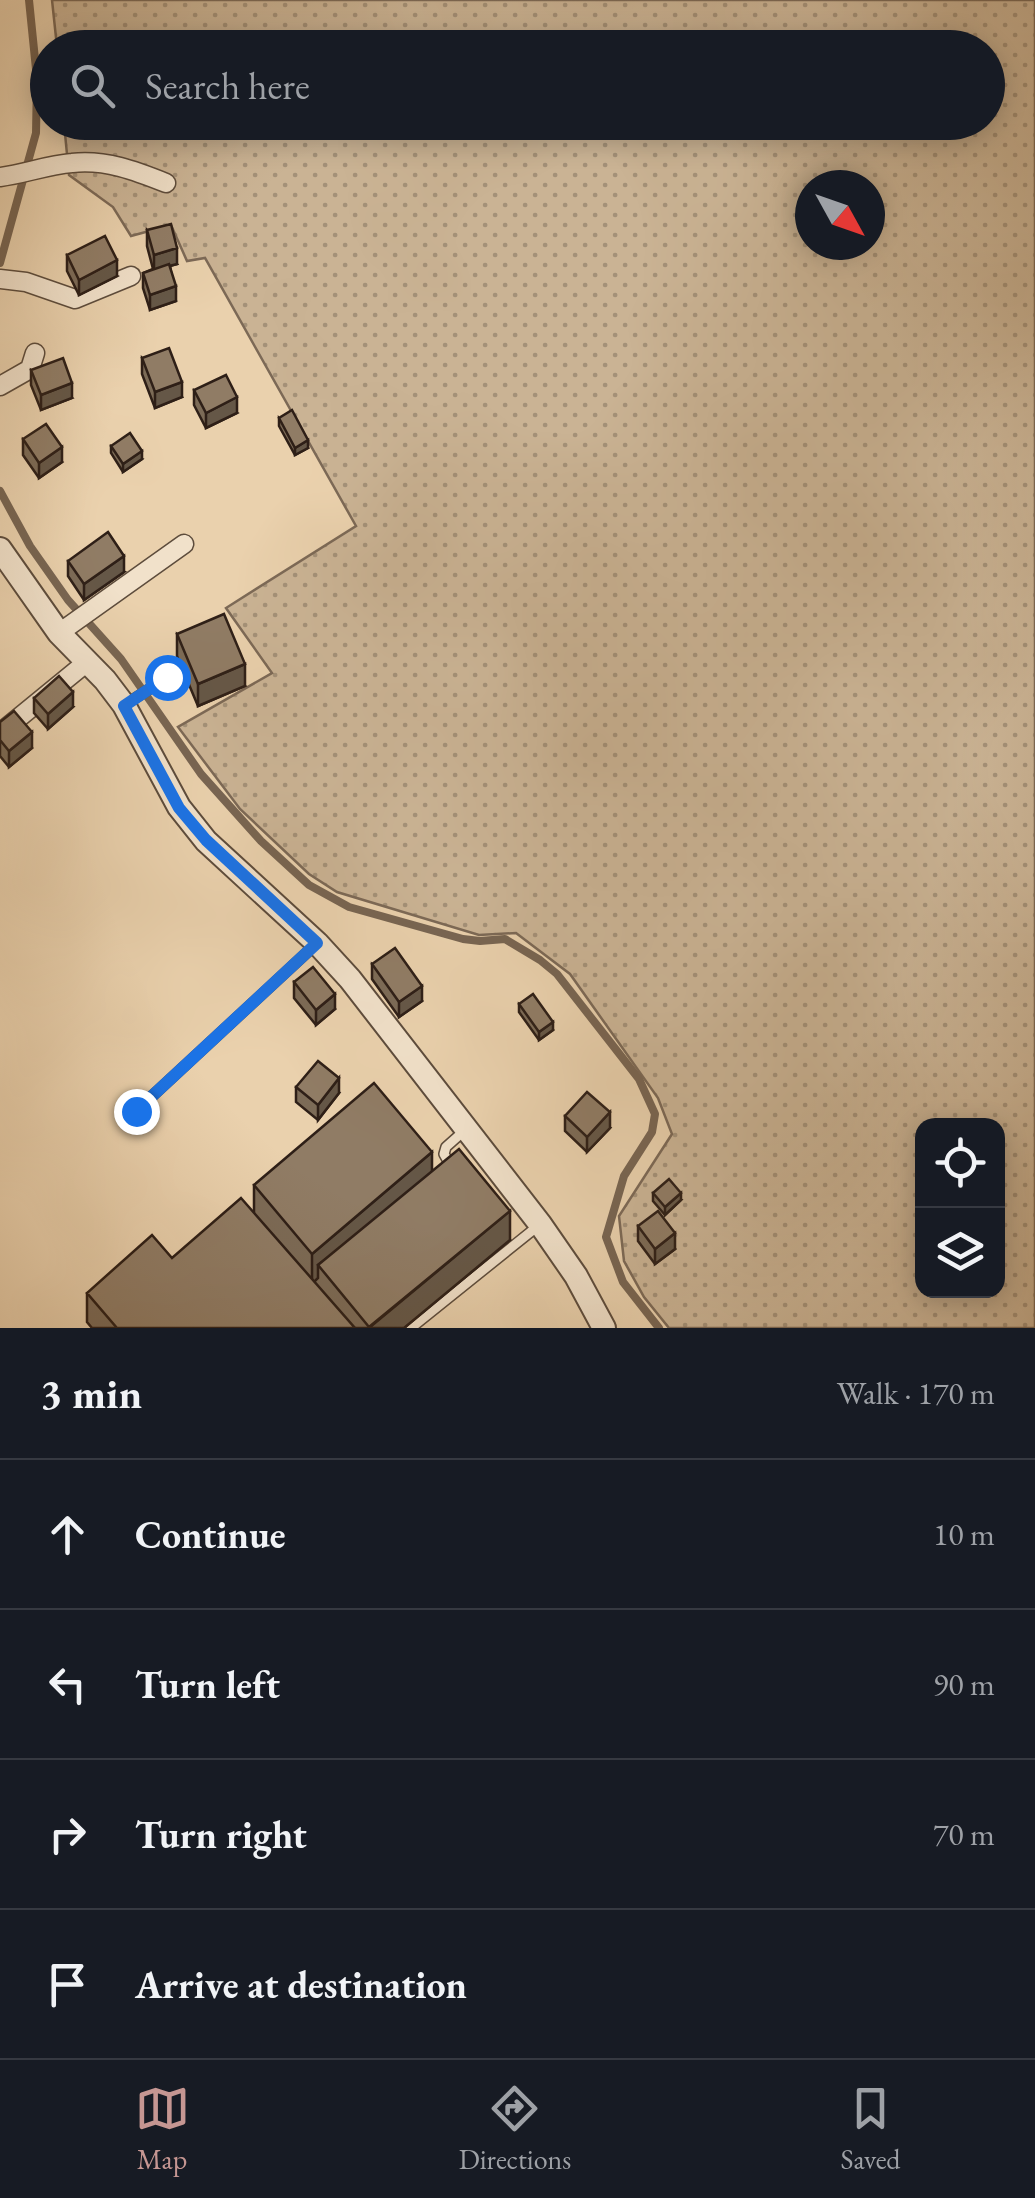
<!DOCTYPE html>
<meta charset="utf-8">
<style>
:root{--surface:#171b24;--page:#242831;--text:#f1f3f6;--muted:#9ea1a6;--line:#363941;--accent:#c59692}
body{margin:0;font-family:"EB Garamond",serif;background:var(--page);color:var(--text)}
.controls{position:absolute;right:30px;bottom:30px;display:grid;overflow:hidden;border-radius:20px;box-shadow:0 5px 25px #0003}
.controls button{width:90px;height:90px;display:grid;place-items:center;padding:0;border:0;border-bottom:2px solid var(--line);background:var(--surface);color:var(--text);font:50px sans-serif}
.compass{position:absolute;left:795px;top:170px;width:90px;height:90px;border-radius:50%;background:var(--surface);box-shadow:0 5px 25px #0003;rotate:130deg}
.stop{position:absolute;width:30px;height:30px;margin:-22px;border:8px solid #1a73e8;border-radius:50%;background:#fff}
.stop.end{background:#1a73e8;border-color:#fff;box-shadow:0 2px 10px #0008}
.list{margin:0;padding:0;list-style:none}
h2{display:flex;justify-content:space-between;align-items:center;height:130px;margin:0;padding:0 40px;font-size:42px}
h2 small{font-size:32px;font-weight:400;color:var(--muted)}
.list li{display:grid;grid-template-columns:65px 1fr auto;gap:30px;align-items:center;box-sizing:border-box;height:150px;padding:0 40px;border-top:2px solid var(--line)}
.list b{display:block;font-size:38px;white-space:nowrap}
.list em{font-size:32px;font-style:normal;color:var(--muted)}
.icon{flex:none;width:55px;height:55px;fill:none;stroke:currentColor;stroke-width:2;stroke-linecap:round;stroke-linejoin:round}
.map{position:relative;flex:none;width:1035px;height:1328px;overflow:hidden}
.search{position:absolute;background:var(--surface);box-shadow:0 5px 25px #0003;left:30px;right:30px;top:30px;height:110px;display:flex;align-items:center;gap:25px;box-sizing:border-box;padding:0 35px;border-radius:55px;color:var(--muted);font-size:38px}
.sheet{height:730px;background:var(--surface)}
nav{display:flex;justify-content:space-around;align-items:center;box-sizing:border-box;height:140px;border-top:2px solid var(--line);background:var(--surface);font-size:28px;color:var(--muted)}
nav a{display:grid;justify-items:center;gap:5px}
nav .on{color:var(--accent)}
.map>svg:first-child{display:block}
.grass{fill:url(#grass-dots);stroke:#7c6956;stroke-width:2.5;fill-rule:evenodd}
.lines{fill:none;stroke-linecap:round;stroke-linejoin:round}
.stream{stroke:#786552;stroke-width:8}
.service-casing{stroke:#5d4c3c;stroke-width:12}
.minor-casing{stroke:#5d4c3c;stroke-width:21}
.tertiary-casing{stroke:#5d4c3c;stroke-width:26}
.service{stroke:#f1e1ca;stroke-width:9}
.minor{stroke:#f1e1ca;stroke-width:18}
.tertiary{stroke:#f1e1ca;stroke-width:22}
.wall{fill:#7c6b57;stroke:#2e1f17;stroke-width:2.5}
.shaded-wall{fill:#655747;stroke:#2e1f17;stroke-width:2.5}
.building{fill:#907c65;stroke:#2e1f17;stroke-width:2.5}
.route{stroke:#1a73e8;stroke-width:12}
</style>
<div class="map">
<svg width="1035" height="1328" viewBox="0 0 1035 1328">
<defs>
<pattern id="grass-dots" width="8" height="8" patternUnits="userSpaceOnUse" patternTransform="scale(2.5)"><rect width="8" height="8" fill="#cab394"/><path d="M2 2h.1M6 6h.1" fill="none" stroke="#a49178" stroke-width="1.8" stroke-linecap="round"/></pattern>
</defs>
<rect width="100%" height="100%" fill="#ead1ad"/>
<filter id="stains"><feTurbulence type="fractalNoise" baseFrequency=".002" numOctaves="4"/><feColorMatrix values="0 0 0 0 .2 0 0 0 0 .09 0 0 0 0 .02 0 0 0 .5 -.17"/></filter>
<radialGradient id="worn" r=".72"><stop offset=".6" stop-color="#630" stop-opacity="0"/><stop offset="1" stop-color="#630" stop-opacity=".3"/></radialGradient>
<path class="grass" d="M52 0H1035V1328H669L644 1297 624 1261 619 1216 672 1134 658 1098 570 974 516 933 479 935 337 892 309 874 240 809 178 727 272 673 226 608 356 526 205 258 187 261 171 225 131 236 113 207 69 175 64 123 988 122V48L57 47ZM810 185H870V245H810ZM922 1126H998V1290H922Z"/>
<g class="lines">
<path class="stream" d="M0 263 36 133 37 79 29 0
M0 491 30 546 68 600 121 659 201 774 261 841 309 885 349 907 463 939 480 941 505 939 540 960 557 974 639 1079 655 1114 652 1132 624 1176 606 1237 623 1282 659 1328"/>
<g class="service-casing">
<path id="service" d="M126 704 179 670
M136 1111 315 945
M453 1170 444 1154 446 1147 464 1131
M411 1328 538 1226"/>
</g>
<g class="minor-casing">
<path id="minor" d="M0 177C24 174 47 165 72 163 105 159 136 171 166 183
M0 279 26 282 75 299 131 276
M0 386 30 369 35 353
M59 633 184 544
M0 733 87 662"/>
</g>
<g class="tertiary-casing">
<path id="tertiary" d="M0 549 59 633 105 680 124 705 179 807 206 841 317 943 350 979 540 1224 576 1276 604 1328"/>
</g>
<use href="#service" class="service"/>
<use href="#minor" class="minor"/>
<use href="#tertiary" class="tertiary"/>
</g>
<path class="wall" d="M147 230 177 264 170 266 176 301 150 310 143 288V273L153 269 147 246Z
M67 255 117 276 79 295 67 271Z
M142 358 182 397 155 408 142 374Z
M31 370 72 398 41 410 31 385Z
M194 390 237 413 206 428 194 405Z
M279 418 308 448 295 455 279 426Z
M23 439 62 462 39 478 23 455Z
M111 446 142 459 123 472 111 453Z
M68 561 124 572 84 600 68 576Z
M177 634 245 686 198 706 177 656Z
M34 698 73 707 48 729 34 713Z
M0 722 32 748 9 767 0 756Z
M372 964 422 1001 399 1017 372 979Z
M294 982 335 1009 316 1025 294 998Z
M519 1004 553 1030 539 1040 519 1012Z
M296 1087 339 1093 318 1120 296 1102Z
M565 1116 610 1128 587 1152 565 1131Z
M432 1172 510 1240 404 1328H92L87 1322V1293L172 1258 254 1212V1185Z
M653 1193 681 1200 665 1215 653 1201Z
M638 1226 675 1249 655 1264 638 1241Z"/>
<path class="shaded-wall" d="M177 248V264L154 270V255Z
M117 260V276L79 295V280Z
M176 286V301L150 310V295Z
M182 382V397L155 408V392Z
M72 383V398L41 410V395Z
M237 397V413L206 428V413Z
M308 440V448L295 455V448Z
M62 447V462L39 478V463Z
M142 451V459L123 472V464Z
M124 556V572L84 600V584Z
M245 664V686L198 706V684Z
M73 692V707L48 729V714Z
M32 732V748L9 767V751Z
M422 986V1001L399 1017V1002Z
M335 994V1009L316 1025V1010Z
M553 1022V1030L539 1040V1032Z
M339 1078V1093L318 1120V1105Z
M610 1112V1128L587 1152V1137Z
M432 1152V1181L318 1265V1278L312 1284V1254Z
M681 1193V1200L665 1215V1207Z
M510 1211V1240L404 1328H369Z
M675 1233V1249L655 1264V1249Z"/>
<path class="building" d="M171 224 177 248 154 255 147 230Z
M105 236 117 260 79 280 67 255Z
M169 264 176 286 150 295 143 273Z
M169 348 182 382 155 392 142 358Z
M63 358 72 383 41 395 31 370Z
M226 375 237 397 206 413 194 390Z
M292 410 308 440 295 448 279 418Z
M46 424 62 447 39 463 23 439Z
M130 433 142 451 123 464 111 446Z
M108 532 124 556 84 584 68 561Z
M224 614 245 664 198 684 177 634Z
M59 676 73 692 48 714 34 698Z
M14 711 32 732 9 751 0 740V722Z
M395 948 422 986 399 1002 372 964Z
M313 967 335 994 316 1010 294 982Z
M533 994 553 1022 539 1032 519 1004Z
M318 1061 339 1078 318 1105 296 1087Z
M374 1083 432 1152 312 1254 254 1185Z
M587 1092 610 1112 587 1137 565 1116Z
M459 1149 510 1211 369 1327 318 1265Z
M669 1179 681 1193 665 1207 653 1193Z
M241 1198 355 1328H117L87 1293 152 1235 172 1258Z
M658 1211 675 1233 655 1249 638 1226Z"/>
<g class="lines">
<path class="route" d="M136 1111 317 943 206 840 179 808 124 706 167 677"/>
</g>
<rect width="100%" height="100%" filter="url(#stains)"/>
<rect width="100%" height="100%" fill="url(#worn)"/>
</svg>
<div class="controls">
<button><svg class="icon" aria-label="locate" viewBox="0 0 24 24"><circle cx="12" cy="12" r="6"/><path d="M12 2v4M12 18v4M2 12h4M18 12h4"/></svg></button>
<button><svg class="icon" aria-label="layers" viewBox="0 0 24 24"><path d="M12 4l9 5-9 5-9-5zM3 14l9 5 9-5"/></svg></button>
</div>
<svg class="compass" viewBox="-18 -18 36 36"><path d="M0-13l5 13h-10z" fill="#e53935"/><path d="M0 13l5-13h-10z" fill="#9ea1a6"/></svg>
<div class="stop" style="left:167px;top:677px"></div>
<div class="stop end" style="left:136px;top:1111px"></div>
<div class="search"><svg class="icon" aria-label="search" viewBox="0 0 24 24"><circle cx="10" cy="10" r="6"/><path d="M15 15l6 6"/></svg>Search here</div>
</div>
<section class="sheet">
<h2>3 min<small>Walk · 170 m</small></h2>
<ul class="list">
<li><svg class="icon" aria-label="ahead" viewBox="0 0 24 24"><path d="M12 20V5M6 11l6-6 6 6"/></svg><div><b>Continue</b></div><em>10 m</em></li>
<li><svg class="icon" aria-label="left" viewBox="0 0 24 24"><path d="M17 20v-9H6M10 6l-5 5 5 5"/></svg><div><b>Turn left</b></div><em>90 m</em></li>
<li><svg class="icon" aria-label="right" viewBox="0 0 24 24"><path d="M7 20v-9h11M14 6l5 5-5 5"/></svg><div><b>Turn right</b></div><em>70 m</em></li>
<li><svg class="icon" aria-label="arrive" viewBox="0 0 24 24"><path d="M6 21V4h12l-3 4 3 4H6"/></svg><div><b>Arrive at destination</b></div></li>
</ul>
</section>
<nav>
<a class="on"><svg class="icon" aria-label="map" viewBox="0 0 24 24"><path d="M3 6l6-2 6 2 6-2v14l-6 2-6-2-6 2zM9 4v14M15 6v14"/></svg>Map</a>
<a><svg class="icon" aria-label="directions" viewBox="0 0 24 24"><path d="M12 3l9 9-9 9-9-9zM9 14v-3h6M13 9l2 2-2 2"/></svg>Directions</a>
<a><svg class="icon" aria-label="saved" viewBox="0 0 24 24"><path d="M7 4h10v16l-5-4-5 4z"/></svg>Saved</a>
</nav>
